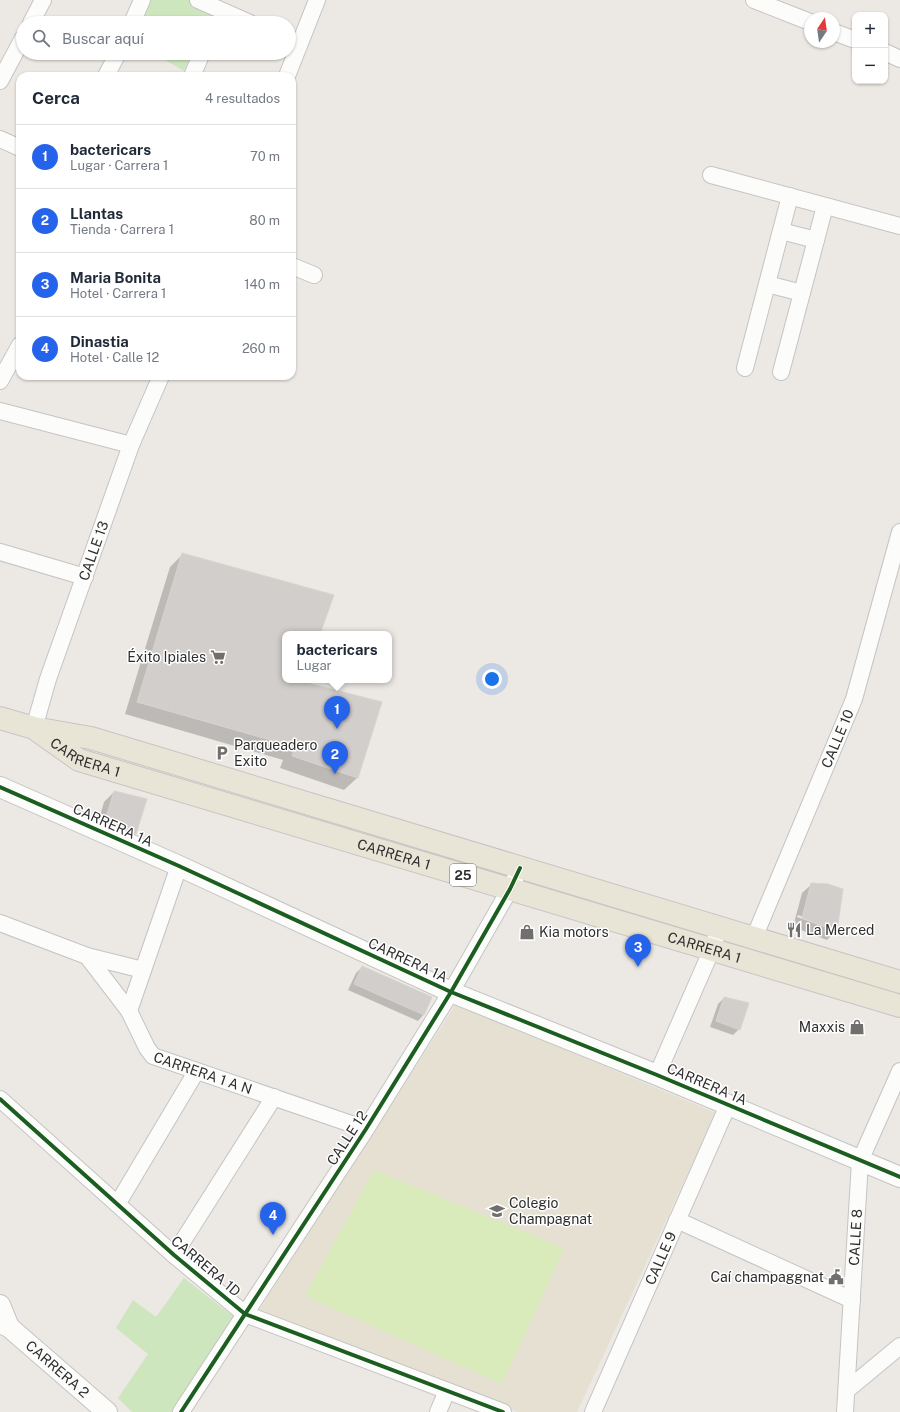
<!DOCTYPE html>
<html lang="es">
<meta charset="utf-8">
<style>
:root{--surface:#fff;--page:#f2f2f3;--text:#1f2937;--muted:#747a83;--line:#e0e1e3;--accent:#2563eb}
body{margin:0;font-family:"Public Sans",sans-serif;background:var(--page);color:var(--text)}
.controls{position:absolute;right:12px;top:12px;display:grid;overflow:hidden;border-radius:8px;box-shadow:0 1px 3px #0004}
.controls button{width:36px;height:36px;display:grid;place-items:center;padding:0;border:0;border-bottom:1px solid var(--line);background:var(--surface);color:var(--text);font:20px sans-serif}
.compass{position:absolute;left:804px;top:12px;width:36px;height:36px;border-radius:50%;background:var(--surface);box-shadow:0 1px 3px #0004;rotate:13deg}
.you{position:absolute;left:492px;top:679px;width:14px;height:14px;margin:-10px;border:3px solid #fff;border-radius:50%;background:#1a73e8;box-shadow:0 0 0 6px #1a73e833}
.badge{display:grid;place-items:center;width:26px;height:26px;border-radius:50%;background:var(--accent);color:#fff;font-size:13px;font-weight:700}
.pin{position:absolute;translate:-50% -33px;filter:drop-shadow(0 1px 2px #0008)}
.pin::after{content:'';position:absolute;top:21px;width:14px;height:12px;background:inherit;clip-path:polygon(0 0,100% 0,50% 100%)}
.popup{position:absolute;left:282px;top:631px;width:110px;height:52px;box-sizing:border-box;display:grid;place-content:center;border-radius:8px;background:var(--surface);filter:drop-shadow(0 1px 3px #0005);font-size:13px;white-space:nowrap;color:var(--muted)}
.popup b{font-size:15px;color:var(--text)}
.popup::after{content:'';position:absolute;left:50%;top:100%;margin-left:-8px;border:8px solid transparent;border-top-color:var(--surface)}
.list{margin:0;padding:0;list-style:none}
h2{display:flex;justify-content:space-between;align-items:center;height:52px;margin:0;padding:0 16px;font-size:17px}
h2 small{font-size:13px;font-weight:400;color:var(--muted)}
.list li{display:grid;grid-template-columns:26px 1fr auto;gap:12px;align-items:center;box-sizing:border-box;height:64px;padding:0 16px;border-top:1px solid var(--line)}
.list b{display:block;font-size:15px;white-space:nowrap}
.list p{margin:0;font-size:13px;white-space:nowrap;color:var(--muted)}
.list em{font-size:13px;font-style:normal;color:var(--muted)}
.icon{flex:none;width:22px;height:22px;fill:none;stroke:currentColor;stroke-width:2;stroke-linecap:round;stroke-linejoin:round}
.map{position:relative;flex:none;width:900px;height:1412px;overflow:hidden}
.search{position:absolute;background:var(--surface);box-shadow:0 1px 3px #0004;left:16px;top:16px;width:280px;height:44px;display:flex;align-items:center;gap:10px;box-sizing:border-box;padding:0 14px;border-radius:22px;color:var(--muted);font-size:15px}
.panel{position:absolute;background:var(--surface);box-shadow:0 1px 3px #0004;left:16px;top:72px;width:280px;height:308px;border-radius:12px}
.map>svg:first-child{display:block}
.education{fill:#e6e0d3}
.green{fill:#cee6be}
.pitch{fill:#d9eabb}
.shadow{fill:#0003;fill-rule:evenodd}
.building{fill:#d1cecb;stroke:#d7d4d0}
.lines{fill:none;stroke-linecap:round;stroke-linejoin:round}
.minor-casing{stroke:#c5c4c5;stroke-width:18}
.tertiary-casing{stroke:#c5c4c5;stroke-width:22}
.primary-casing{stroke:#c6c5c4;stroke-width:24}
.minor{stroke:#fcfcfb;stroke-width:16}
.tertiary{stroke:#fcfcfb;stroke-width:20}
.primary{stroke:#e8e4d6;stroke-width:22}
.cycleway-casing{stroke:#fff;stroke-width:6}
.cycleway{stroke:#1b5e20;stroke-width:4}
.labels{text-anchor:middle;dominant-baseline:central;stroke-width:3;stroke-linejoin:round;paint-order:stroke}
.shield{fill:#fff;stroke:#6d6d6d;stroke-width:1}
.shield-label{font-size:13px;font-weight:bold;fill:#2e2e2e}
.street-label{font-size:14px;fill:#2e2e2e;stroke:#fff}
.poi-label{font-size:14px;fill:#2e2e2e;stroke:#fff;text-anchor:start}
</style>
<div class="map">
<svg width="900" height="1412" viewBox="0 0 900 1412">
<rect width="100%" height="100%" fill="#ece8e4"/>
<path class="education" d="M456 1004 716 1113 577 1412H518L259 1310Z"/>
<path class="green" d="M151 0H218L207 23H141Z
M153 53H192L184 71Z
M184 1278 234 1317 172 1412H132L118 1398 148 1354 116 1328 133 1300 156 1317Z"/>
<path class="pitch" d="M374 1170 564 1248 502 1384 305 1296Z"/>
<path class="shadow" d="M183 554 319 634H285V680H303L302 683 381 703 357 778 344 790 280 768 283 760 125 714 170 567Z
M114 792 145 799 135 834 125 843 96 830 104 802Z
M812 884 836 930 827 940 793 927 802 893ZM798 915 830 927V929L797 917Z
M362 967 424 1014 418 1021 348 990 356 973Z
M724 998 748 1004 739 1029 733 1035 710 1027 718 1004Z"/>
<path class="building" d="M182 553 334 595 320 634H285V680H304V682L382 702 358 778 292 756 295 747 137 702Z
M114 791 147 799 136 834 105 821Z
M811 883 828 884 843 889 837 931 802 918Z
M362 966 432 997 424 1015 354 984Z
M724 997 749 1003 740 1030 716 1021Z"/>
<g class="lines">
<g class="minor-casing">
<g id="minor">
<path d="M198 0 250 23"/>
<path d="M754 0 810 22"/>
<path d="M31 23 43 0"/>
<path d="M132 23 142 0"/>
<path d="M834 32 855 40"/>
<path d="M885 52 900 59"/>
<path d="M106 76 118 53"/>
<path d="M192 76 202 53"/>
<path d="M287 76 317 0"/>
<path d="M0 81 23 38"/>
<path d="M0 139 20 148"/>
<path d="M711 175 900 226"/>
<path d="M781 231 816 240"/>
<path d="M292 266 314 275"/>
<path d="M767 284 802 293"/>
<path d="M745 368 790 196"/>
<path d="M781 372 825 206"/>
<path d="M0 381 20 345"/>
<path d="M0 411 131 445"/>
<path d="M0 552 85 577"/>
<path id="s1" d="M34 728 48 679 131 445 161 376"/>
<path d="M0 923 87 956 143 970"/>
<path id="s2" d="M754 938 854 699 900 532"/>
<path id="s3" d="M87 956 129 1011 147 1048 153 1056 366 1129"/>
<path d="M129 1011 179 866"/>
<path d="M657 1075 712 949 719 928"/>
<path d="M0 1099 174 1255 245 1314 503 1412"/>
<path d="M118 1203 196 1072"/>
<path d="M677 1220 852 1300"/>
<path d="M174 1255 274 1097"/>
<path d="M847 1390 900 1346"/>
<path d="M181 1412 366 1129 451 992 510 889 520 868"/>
<path d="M438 1412 447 1391"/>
<path id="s4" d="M593 1412 728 1105"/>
<path id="s5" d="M845 1412 860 1161 900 1071"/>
</g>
</g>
<g class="tertiary-casing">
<g id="tertiary">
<path d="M0 787 179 866 451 992 657 1075 900 1177"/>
<path d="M0 1305 9 1327"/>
<path id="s6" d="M0 1323 9 1327 107 1412"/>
</g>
</g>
<g class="primary-casing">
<g id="primary">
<path d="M0 718 34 728 91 738 900 982"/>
<path id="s7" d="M38 731 79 760 900 1006"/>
</g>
</g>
<use href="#minor" class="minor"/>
<use href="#tertiary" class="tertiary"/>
<use href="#primary" class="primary"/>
<g class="cycleway-casing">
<path id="cycleway" d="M0 787 179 866 451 992 657 1075 900 1177
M0 1099 174 1255 245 1314 503 1412
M181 1412 366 1129 451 992 510 889 520 868"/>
</g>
<use href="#cycleway" class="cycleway"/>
</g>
<defs>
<g id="supermarket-bare" transform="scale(1.2)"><path d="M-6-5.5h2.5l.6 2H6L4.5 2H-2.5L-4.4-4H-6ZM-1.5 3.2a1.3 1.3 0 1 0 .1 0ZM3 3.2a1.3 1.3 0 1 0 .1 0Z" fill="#706f6e" stroke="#fff" stroke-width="2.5" paint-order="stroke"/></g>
<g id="parking-bare" transform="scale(1.2)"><path d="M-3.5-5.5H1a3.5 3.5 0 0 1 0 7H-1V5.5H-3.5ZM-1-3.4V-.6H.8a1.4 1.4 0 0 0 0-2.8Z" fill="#706f6e" stroke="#fff" stroke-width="2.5" paint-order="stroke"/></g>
<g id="restaurant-bare" transform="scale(1.2)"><path d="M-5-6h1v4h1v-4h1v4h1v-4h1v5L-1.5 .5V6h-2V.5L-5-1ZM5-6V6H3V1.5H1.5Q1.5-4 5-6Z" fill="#706f6e" stroke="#fff" stroke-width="2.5" paint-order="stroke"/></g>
<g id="shop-bare" transform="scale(1.2)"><path d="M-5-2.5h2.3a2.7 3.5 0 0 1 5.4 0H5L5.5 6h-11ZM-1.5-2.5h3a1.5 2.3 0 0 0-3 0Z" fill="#706f6e" stroke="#fff" stroke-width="2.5" paint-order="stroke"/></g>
<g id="school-bare" transform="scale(1.2)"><path d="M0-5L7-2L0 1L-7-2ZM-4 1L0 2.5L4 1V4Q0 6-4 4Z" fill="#706f6e" stroke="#fff" stroke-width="2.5" paint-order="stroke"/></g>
<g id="civic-bare" transform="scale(1.2)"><path d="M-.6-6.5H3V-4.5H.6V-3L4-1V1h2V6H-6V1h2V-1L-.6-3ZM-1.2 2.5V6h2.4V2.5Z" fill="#706f6e" stroke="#fff" stroke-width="2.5" paint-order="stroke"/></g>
</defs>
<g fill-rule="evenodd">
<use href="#supermarket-bare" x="218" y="657"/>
<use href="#parking-bare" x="222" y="753"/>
<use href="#restaurant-bare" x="794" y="930"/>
<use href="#shop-bare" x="527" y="932"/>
<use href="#shop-bare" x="857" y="1027"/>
<use href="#school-bare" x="497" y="1211"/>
<use href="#civic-bare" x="836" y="1277"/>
</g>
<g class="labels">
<rect class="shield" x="450" y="864" width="26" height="22" rx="3"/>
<g class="shield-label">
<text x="463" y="875">25</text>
</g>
<g class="street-label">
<text stroke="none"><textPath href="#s1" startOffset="187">CALLE 13</textPath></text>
<text stroke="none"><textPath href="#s2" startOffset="216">CALLE 10</textPath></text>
<text stroke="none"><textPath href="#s7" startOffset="55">CARRERA 1</textPath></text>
<text transform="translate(113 825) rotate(24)">CARRERA 1A</text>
<text stroke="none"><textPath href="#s7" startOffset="379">CARRERA 1</textPath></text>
<text stroke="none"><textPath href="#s7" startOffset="703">CARRERA 1</textPath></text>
<text transform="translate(408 960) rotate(25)">CARRERA 1A</text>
<text stroke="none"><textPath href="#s3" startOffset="173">CARRERA 1 A N</textPath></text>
<text transform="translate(707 1084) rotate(23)">CARRERA 1A</text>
<text transform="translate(347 1138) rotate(-57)">CALLE 12</text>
<text stroke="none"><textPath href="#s5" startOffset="175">CALLE 8</textPath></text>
<text stroke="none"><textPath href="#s4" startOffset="168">CALLE 9</textPath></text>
<text transform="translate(206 1266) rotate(40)">CARRERA 1D</text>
<text stroke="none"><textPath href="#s6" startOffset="74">CARRERA 2</textPath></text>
</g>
<g class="poi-label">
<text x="206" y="657" text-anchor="end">Éxito Ipiales</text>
<text x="234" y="745">Parqueadero<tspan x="234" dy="16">Exito</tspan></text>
<text x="806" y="930">La Merced</text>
<text x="539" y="932">Kia motors</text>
<text x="845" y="1027" text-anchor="end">Maxxis</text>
<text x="509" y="1203">Colegio<tspan x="509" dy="16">Champagnat</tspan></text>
<text x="824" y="1277" text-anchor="end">Caí champaggnat</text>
</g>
</g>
</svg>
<div class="controls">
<button>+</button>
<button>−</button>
</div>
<svg class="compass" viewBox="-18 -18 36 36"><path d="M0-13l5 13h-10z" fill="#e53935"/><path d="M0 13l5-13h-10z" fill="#747a83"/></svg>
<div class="you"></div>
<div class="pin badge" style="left:337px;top:729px">1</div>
<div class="popup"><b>bactericars</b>Lugar</div>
<div class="pin badge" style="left:335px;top:774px">2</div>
<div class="pin badge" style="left:638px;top:967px">3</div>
<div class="pin badge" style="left:273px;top:1235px">4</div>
<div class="search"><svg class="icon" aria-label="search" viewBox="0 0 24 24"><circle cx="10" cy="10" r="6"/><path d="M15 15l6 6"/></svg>Buscar aquí</div>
<section class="panel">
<h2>Cerca<small>4 resultados</small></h2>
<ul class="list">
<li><span class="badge">1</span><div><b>bactericars</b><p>Lugar · Carrera 1</p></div><em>70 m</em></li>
<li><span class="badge">2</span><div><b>Llantas</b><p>Tienda · Carrera 1</p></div><em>80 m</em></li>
<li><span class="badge">3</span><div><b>Maria Bonita</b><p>Hotel · Carrera 1</p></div><em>140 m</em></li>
<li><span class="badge">4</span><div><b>Dinastia</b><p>Hotel · Calle 12</p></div><em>260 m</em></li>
</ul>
</section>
</div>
